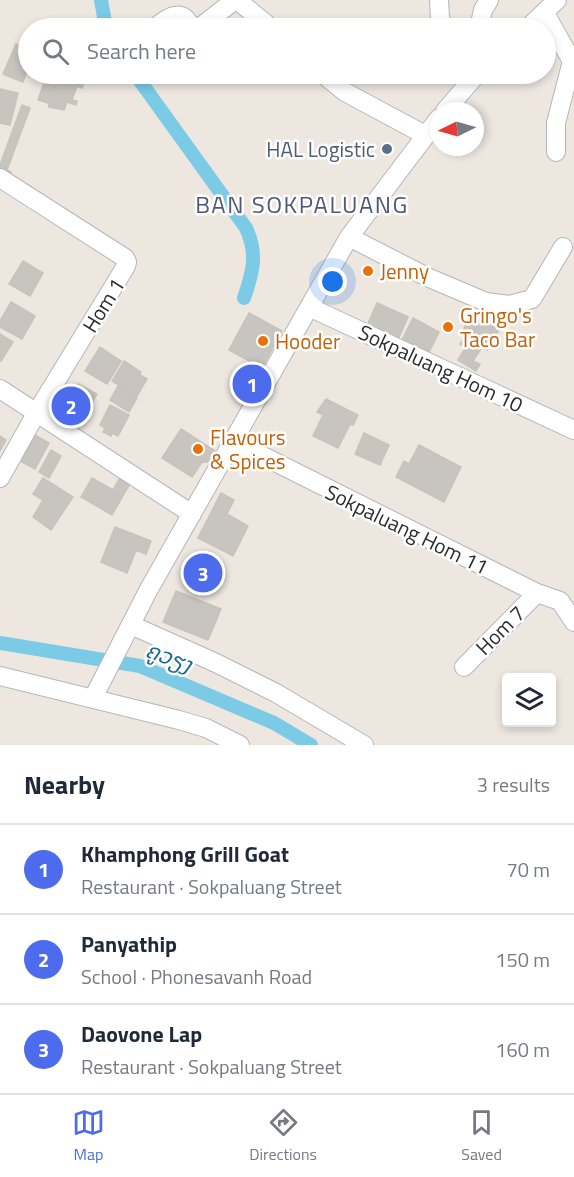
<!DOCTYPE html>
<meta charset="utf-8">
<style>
:root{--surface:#fff;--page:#f2f2f3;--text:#1f2937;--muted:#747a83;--line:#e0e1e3;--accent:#4c6ced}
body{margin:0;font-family:"Titillium Web","Noto Sans Lao",sans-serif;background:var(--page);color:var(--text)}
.controls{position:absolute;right:18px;bottom:18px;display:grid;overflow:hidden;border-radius:6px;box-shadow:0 3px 9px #0003}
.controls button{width:54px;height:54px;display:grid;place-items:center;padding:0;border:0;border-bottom:2px solid var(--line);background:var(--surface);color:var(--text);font:30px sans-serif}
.compass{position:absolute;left:430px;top:102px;width:54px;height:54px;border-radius:50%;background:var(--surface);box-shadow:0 3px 9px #0003;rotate:265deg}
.you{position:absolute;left:333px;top:282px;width:21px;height:21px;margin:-15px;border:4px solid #fff;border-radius:50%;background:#1a73e8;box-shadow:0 0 0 9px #1a73e833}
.badge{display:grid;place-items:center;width:39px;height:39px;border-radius:50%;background:var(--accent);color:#fff;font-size:20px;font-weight:700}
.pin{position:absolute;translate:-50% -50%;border:3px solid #fff;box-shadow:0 2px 6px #0006}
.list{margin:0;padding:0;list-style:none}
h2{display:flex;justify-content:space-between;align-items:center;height:78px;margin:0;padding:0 24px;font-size:26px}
h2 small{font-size:20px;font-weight:400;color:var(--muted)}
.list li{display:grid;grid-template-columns:39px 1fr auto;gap:18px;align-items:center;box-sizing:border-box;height:90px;padding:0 24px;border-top:2px solid var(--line)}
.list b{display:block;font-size:22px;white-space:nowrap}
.list p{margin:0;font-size:20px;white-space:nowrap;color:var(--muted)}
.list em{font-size:20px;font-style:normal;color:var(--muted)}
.icon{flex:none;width:33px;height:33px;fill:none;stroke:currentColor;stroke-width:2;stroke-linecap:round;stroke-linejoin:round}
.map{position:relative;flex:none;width:574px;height:745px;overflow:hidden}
.search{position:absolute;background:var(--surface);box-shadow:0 3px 9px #0003;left:18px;right:18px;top:18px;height:66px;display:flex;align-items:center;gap:15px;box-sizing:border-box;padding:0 21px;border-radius:33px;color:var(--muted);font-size:22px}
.sheet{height:348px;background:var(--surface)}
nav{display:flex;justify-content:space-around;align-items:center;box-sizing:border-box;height:84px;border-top:2px solid var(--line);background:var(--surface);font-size:16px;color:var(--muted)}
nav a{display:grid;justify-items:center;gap:3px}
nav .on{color:var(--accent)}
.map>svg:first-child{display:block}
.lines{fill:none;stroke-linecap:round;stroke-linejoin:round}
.canal{stroke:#7bcbe6;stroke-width:14}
.building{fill:#c8c4bf;stroke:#c8c3b9;stroke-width:1.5}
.minor-casing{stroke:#b3b6be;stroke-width:20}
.minor{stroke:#fff;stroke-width:18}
.service-dot{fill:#5c6f8a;stroke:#fff;stroke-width:2}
.food-dot{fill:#e8710a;stroke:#fff;stroke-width:2}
.labels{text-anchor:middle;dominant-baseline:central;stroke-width:5;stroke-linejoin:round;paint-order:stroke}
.service-label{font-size:21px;fill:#4e5e75;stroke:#fff;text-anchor:end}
.food-label{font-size:21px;fill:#c56008;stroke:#fff;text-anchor:start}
.street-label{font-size:21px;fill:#2c2c2c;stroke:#fff}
.water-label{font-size:22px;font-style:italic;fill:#186b95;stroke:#fff}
.quarter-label{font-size:24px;letter-spacing:1.5px;fill:#4f577a;stroke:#fff}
</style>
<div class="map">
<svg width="574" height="745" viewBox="0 0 574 745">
<rect width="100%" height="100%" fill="#ede7e0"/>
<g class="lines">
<path class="canal" d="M101 0 106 28
M135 74 246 228C258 254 253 272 244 298
M0 643 140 666 274 723 311 745"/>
</g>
<path class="building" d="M16 44 28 49V68L23 82 3 74Z
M47 74H73L72 76 85 81 82 88 77 86 72 100 77 101 76 105 67 102 64 110 49 107 48 103 38 100Z
M0 89 18 93 10 125 0 123Z
M22 105 30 108 7 170 11 172 8 178 0 175V165Z
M23 261 43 273 30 296 9 284Z
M11 302 35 316 22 339 0 327V321Z
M377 303 408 317 397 342 366 328Z
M249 313 282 331 262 368 229 350Z
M476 316 499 330 487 350 482 347 473 361 480 364 476 371 458 360 466 347 460 344 464 338 467 340 469 336 464 333V328L468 320 473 323Z
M413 318 439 332 429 352 412 343 410 347 401 342Z
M0 334 13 342 1 361 0 360Z
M100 347 121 361 107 384 85 371Z
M124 361 141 372 140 375 147 379 137 396 112 381Z
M78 384 97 394 88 411 70 402Z
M118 386 137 398 129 412 110 400Z
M326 399 358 415 353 425 350 424 338 448 313 436 323 415 317 412Z
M110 405 129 415 118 436 112 433 111 436 103 432 105 428 100 425Z
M181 429 215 451 208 462H202L192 477 162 458Z
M364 433 389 445 380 465 355 454Z
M33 434 49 443 35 469 18 460Z
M0 436 6 440 0 451Z
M419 445 461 467 444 502 396 477 404 461 409 464Z
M51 450 61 456 49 478 39 472Z
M122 474 132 480 112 515 81 497 92 478 113 490Z
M43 478 73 497 51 530 33 517 43 500 33 494Z
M221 493 234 500 227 514 248 526 233 556 198 538Z
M115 527 151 541 146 554 136 550 127 573 101 562Z
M195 553 222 566 210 592 183 579Z
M176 591 221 609 208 640 163 622Z"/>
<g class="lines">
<g class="minor-casing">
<path id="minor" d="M237 0 271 28
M439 0 440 18 444 28
M545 13 574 65
M154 28C162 23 175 10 185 18 189 22 190 26 195 28
M199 28 235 0
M479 28 483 10 489 0
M528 28 557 0
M323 74 345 92 425 135
M445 111 477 74
M556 152V123L572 61
M0 178 125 258 127 262 126 266 37 412 0 478
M349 237 427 277 486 302 509 305 532 299 563 247
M309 307 574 430
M0 389 192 514
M233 441 537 593 560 601 574 622
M131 625 216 663 276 693 364 745
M464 667 537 593
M0 676 179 720 206 728 240 745
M93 698 149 589 349 237 439 118"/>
</g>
<use href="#minor" class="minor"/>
</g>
<circle class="service-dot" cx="387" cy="149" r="6"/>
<g class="food-dot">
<circle cx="368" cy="271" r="6"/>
<circle cx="448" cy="327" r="6"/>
<circle cx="263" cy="341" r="6"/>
<circle cx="198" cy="449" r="6"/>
</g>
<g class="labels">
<g class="service-label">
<text x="375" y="149">HAL Logistic</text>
</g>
<g class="food-label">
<text x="380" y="271">Jenny</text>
<text x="460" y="315">Gringo's<tspan x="460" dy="24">Taco Bar</tspan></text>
<text x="275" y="341">Hooder</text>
<text x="210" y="437">Flavours<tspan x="210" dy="24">&amp; Spices</tspan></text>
</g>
<g class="street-label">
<text transform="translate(103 305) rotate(-58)">Hom 1</text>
<text transform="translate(441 368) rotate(25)">Sokpaluang Hom 10</text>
<text transform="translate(407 529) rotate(26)">Sokpaluang Hom 11</text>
<text transform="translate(500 630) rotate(-45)">Hom 7</text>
</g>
<g class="water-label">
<text transform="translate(169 657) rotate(21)">ຄູວຽງ</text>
</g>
<g class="quarter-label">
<text x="302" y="204">BAN SOKPALUANG</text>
</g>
</g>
</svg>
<div class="controls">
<button><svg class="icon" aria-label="layers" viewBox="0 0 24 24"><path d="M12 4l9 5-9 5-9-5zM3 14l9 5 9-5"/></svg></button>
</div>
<svg class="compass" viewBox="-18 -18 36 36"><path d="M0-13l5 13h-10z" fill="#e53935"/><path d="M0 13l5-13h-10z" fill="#747a83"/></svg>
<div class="you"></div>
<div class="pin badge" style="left:252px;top:384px">1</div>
<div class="pin badge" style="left:71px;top:406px">2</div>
<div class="pin badge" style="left:203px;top:573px">3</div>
<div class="search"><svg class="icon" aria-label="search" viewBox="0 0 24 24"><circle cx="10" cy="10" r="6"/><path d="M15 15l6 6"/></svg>Search here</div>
</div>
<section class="sheet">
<h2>Nearby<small>3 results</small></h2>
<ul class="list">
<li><span class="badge">1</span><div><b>Khamphong Grill Goat</b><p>Restaurant · Sokpaluang Street</p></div><em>70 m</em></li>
<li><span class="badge">2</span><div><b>Panyathip</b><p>School · Phonesavanh Road</p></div><em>150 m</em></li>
<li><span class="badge">3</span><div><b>Daovone Lap</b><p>Restaurant · Sokpaluang Street</p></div><em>160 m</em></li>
</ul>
</section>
<nav>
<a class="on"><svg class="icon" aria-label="map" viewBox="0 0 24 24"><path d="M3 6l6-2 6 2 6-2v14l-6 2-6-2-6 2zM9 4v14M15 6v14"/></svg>Map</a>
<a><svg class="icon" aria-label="directions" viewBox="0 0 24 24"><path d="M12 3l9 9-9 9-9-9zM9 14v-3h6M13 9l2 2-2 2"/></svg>Directions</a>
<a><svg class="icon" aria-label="saved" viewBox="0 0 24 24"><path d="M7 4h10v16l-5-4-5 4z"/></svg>Saved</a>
</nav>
